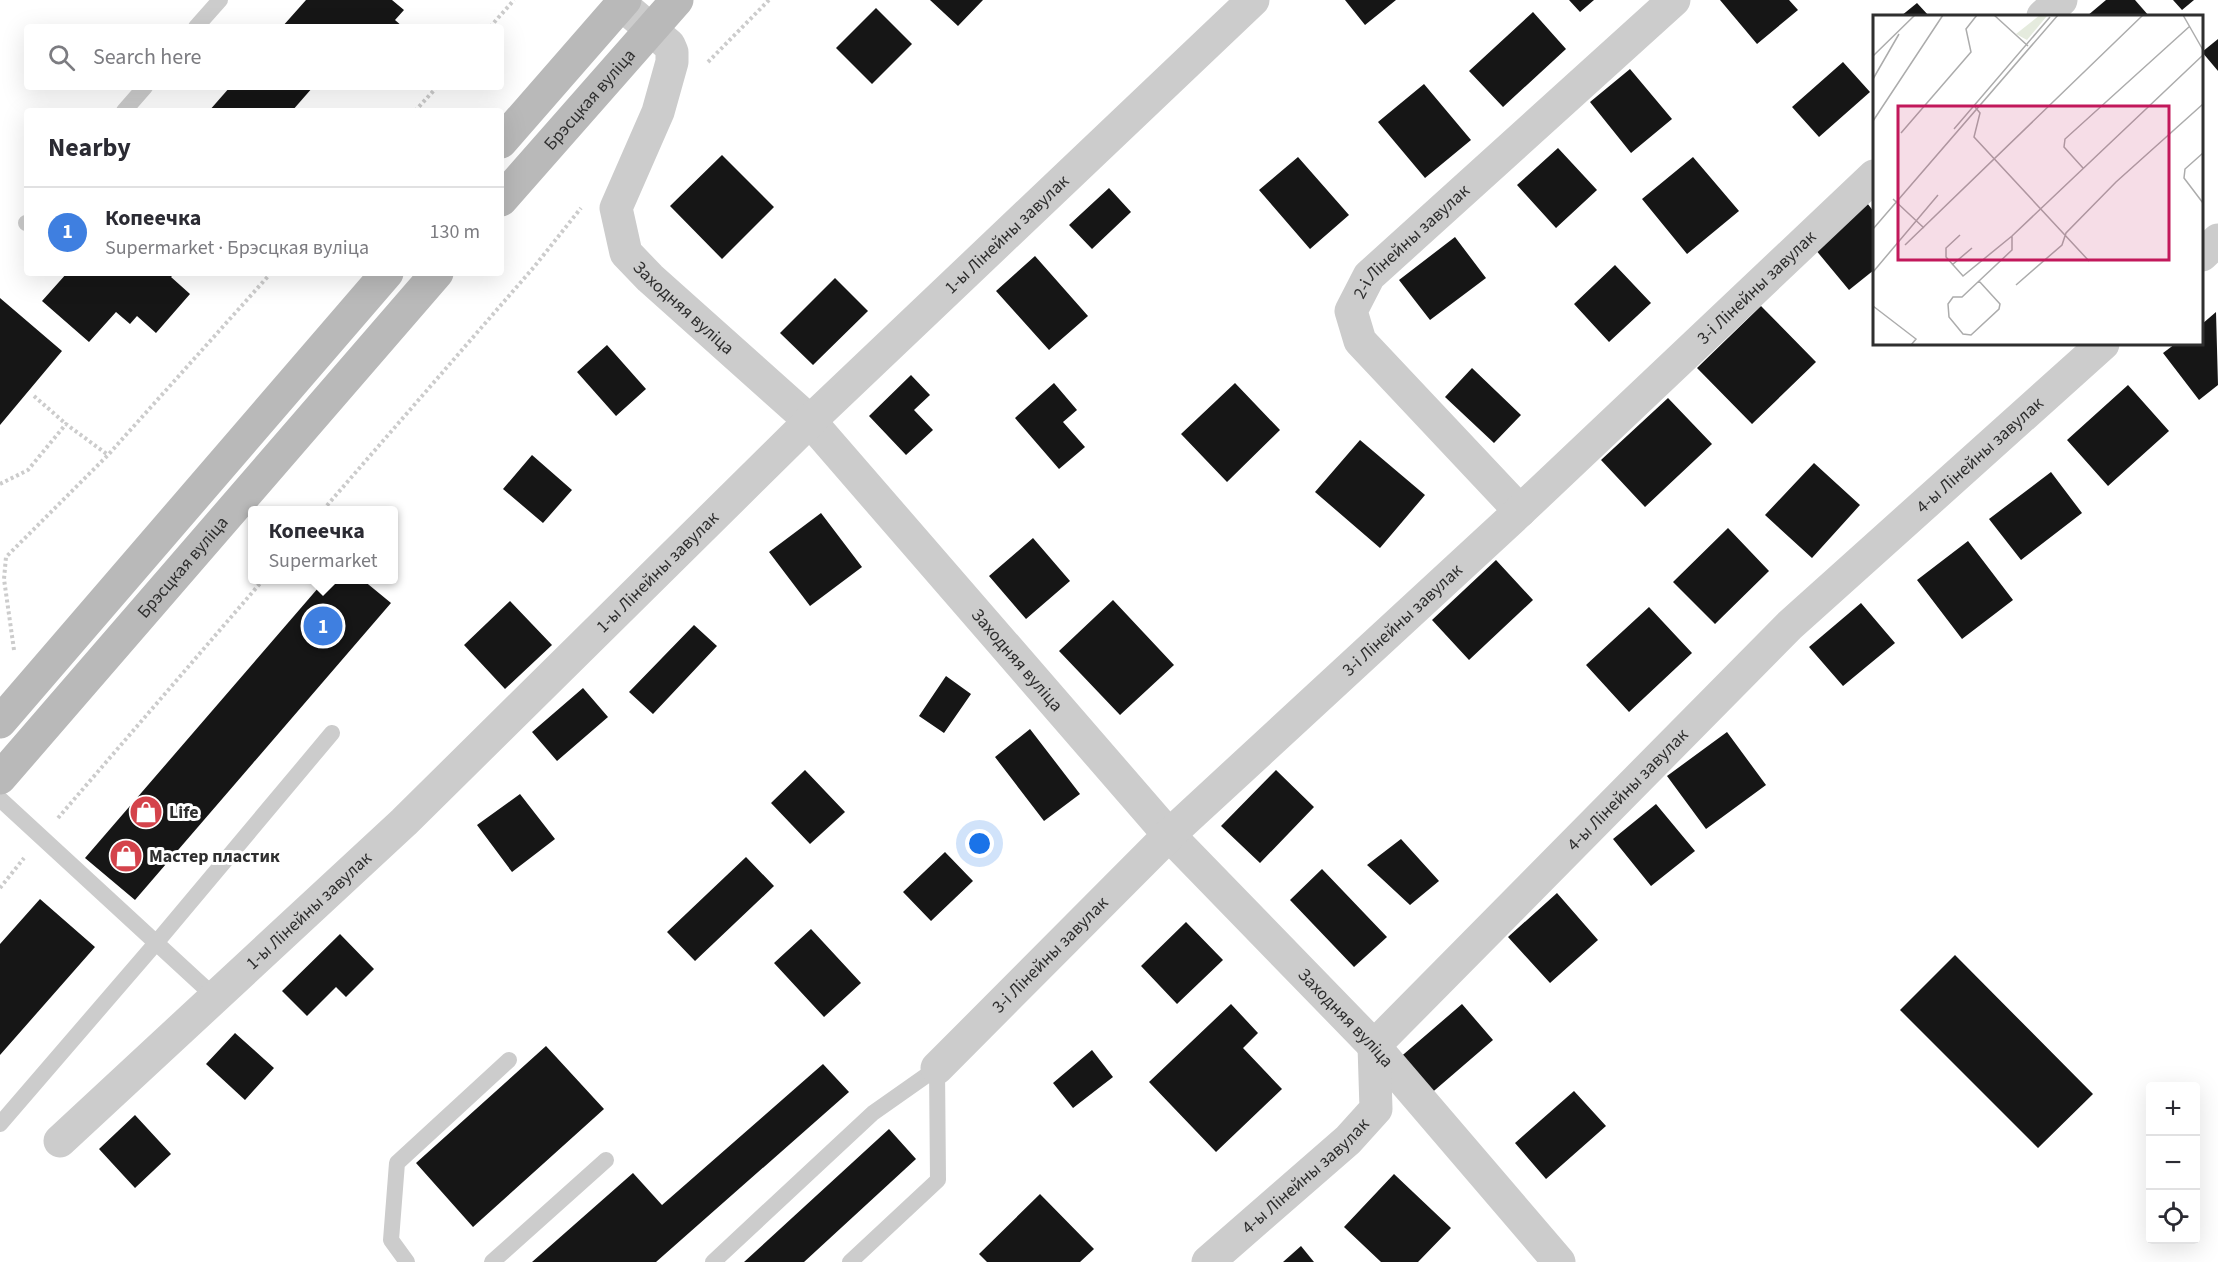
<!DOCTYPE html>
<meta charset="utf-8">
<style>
:root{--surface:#fff;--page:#f2f2f3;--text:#2b2b33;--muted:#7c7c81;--line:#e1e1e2;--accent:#d4434b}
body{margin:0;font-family:"Source Sans 3",sans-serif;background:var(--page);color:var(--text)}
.controls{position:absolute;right:18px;bottom:18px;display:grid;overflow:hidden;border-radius:6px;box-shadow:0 6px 24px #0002}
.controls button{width:54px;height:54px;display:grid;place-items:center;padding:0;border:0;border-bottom:2px solid var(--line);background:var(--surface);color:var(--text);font:30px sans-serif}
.you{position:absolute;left:980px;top:844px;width:21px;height:21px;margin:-15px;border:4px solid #fff;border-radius:50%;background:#1a73e8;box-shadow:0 0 0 9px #1a73e833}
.badge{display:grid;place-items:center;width:39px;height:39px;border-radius:50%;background:var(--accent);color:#fff;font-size:20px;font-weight:700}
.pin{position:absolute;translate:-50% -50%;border:3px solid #fff;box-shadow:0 2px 6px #0006}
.popup{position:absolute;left:248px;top:506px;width:150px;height:78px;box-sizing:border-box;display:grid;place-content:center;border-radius:6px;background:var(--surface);filter:drop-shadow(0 2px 4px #0005);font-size:20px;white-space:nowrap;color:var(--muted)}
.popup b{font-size:22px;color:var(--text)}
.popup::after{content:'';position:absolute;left:50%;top:100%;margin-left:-12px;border:12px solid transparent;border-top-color:var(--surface)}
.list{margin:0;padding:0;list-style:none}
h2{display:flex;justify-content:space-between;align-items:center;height:78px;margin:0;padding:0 24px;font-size:26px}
h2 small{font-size:20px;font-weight:400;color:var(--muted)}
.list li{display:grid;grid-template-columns:39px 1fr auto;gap:18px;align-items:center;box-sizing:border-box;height:90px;padding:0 24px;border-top:2px solid var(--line)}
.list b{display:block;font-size:22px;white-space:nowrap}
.list p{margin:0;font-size:20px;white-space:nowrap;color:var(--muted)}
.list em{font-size:20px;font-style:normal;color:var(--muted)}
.icon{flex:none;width:33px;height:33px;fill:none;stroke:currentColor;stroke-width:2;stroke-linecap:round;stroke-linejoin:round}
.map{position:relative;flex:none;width:2218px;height:1262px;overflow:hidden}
.search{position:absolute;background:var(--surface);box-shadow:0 6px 24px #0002;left:24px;top:24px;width:480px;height:66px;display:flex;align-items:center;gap:15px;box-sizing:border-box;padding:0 21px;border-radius:6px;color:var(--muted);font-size:22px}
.panel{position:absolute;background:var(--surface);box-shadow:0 6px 24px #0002;left:24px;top:108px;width:480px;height:168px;border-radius:6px}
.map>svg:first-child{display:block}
.building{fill:#161616}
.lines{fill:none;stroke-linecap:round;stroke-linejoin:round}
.path{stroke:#ccc;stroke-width:4;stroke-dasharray:3 3;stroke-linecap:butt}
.service{stroke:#ccc;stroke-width:16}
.minor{stroke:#ccc;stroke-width:33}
.secondary{stroke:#b9b9b9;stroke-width:33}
.labels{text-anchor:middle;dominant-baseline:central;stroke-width:6;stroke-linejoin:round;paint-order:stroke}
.street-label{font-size:18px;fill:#2f2f2f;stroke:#fff}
.poi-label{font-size:18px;font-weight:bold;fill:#2f2f2f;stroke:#fff;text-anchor:start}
.inset-road{fill:none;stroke:#acacac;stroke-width:1.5}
.view{fill:#c2185b;fill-opacity:0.15;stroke:#c2185b;stroke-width:3}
.inset-edge{fill:none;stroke:#2f2f2f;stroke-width:3}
</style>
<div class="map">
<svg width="2218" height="1262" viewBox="0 0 2218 1262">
<rect width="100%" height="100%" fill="#fff"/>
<path class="building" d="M306 0H392L404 10 395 20 403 27H282Z
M930 0H983L958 26Z
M1345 0H1396L1365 25Z
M1569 0H1594L1580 12Z
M1720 0H1789L1798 10 1757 44Z
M2106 0H2135L2149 16H2087Z
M2173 0H2194L2182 10Z
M1917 3 1929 16H1901Z
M876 8 912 44 872 84 836 48Z
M1533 12 1566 49 1503 107 1469 71Z
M2218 39V71L2202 52Z
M1843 62 1870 92 1819 137 1792 107Z
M1630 69 1672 119 1631 153 1590 102Z
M1424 84 1471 140 1425 178 1378 122Z
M230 87H313L292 111H209Z
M1558 148 1597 190 1556 228 1517 185Z
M722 155 774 207 722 259 670 206Z
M1298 157 1349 215 1310 249 1259 190Z
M1693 157 1739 211 1687 254 1642 199Z
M1109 188 1131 212 1092 249 1069 225Z
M1864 199 1874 212V270L1849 290 1810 243Z
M1455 237 1486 278 1430 320 1399 280Z
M1035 256 1088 316 1049 350 996 291Z
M1615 265 1651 303 1609 342 1574 304Z
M67 273H175L171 277 190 294 156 333 137 316 130 324 116 312 89 342 42 301Z
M835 278 868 311 813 365 780 333Z
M0 298 62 351 0 425Z
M1761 306 1816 362 1752 424 1697 368Z
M2216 312 2218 385 2199 400 2163 353 2175 344H2202V324Z
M607 345 646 389 616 416 577 372Z
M1472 368 1521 415 1494 443 1445 397Z
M911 375 930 395 914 410 933 430 906 455 869 416Z
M1054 383 1077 410 1063 422 1085 447 1059 469 1015 418Z
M1235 383 1280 430 1227 482 1181 434Z
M2128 385 2169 431 2108 486 2067 440Z
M1668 398 1712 444 1645 507 1601 460Z
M1360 440 1425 495 1380 548 1315 492Z
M532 455 572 490 543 523 503 489Z
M1814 463 1860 505 1812 558 1765 515Z
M2051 472 2082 513 2021 560 1989 519Z
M821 513 862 567 810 606 769 552Z
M1728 528 1769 571 1715 624 1673 582Z
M1033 538 1070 581 1026 619 989 576Z
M1968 541 2013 600 1962 639 1917 580Z
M1496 560 1533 600 1469 660 1432 620Z
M325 580H363L391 603 135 900 85 858Z
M1113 600 1174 665 1120 715 1059 651Z
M510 601 552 645 505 689 464 645Z
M1861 603 1895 643 1843 686 1809 647Z
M1649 607 1692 653 1629 712 1586 665Z
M694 625 717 646 653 714 629 692Z
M946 676 971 694 944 733 919 716Z
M583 688 608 717 557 761 532 732Z
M1030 729 1080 794 1044 821 995 757Z
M1727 732 1766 785 1706 829 1667 776Z
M805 770 845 812 810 844 771 803Z
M1276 770 1314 807 1260 863 1221 826Z
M520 794 555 839 512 872 477 825Z
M1656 804 1695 851 1651 886 1613 839Z
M1401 839 1439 881 1410 905 1367 865Z
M945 852 973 881 931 921 903 892Z
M746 857 774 886 695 961 667 932Z
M1322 869 1387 937 1354 967 1290 900Z
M1557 893 1598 940 1550 983 1508 937Z
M40 899 95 947 0 1055V944Z
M1186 922 1223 960 1177 1004 1141 966Z
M811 929 861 983 824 1017 774 963Z
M340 934 374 969 346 997 336 987 307 1016 282 991Z
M1955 955 2093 1094 2038 1148 1900 1010Z
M1231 1004 1258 1033 1243 1048 1282 1089 1216 1152 1149 1082Z
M1462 1004 1493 1040 1428 1096 1397 1060Z
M235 1033 274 1068 245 1100 206 1064Z
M546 1046 604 1109 473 1227 416 1163Z
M1092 1050 1113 1077 1073 1108 1053 1083Z
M823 1064 849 1092 656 1262H532L633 1173 662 1205Z
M1574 1091 1606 1126 1546 1179 1515 1143Z
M135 1115 171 1154 135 1188 99 1149Z
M889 1129 916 1159 804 1262H744Z
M1394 1174 1451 1228 1418 1262H1381L1344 1227Z
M1040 1194 1094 1249 1080 1262H987L979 1254Z
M1301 1246 1314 1262H1283Z"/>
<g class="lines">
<path class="path" d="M490 27 514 0
M708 62 769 0
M415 111 437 87
M34 396 66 424
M0 484 28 470 66 424 108 455
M323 510 534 267 581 208
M14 650 4 579 6 557 108 455 271 273
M58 818 263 580
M0 888 24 858"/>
<path class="service" d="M196 27 220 0
M124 111 145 87
M26 223H27
M0 799 215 997
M0 1124 156 943 332 733
M407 1262 391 1240 397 1163 509 1060
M492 1262 606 1160
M713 1262 873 1113 937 1068
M850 1262 938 1180 937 1068"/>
<g class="minor">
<path id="s1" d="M621 4 669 45 672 52V62L658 112 616 208 626 253 650 278 810 421 1169 835 1374 1046 1559 1262"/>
<path d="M2043 16 2061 0"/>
<path d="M2202 255 2218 240"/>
<path id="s2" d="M1520 511 1360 341 1351 311 1369 276 1674 0"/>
<path id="s3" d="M937 1068 1169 835 1520 511 1874 176"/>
<path id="s4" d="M60 1141 404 822 810 421 1253 0"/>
<path id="s5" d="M1208 1262 1348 1140 1376 1109 1374 1046 1790 625 2103 344"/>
</g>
<g class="secondary">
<path d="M501 142 625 0"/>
<path id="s6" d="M501 200 677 0"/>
<path d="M0 722 387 273"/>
<path id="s7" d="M0 778 437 273"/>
</g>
</g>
<defs>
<g id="shop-disc" transform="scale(1.725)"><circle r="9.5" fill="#d4434b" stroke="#fff"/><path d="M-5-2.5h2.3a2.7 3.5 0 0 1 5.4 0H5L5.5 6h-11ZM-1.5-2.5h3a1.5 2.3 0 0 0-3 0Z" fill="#fff"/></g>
</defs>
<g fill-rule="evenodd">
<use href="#shop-disc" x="146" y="812"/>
<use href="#shop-disc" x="126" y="856"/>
</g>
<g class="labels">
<g class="street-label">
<text stroke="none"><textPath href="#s6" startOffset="134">Брэсцкая вуліца</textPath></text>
<text stroke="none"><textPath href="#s4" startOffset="1311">1-ы Лінейны завулак</textPath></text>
<text stroke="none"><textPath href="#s2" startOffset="358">2-і Лінейны завулак</textPath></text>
<text stroke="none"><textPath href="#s3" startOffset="1132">3-і Лінейны завулак</textPath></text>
<text stroke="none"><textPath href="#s1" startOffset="363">Заходняя вуліца</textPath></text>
<text stroke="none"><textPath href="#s5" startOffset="1137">4-ы Лінейны завулак</textPath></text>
<text stroke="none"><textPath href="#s7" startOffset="279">Брэсцкая вуліца</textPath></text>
<text stroke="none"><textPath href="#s4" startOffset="825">1-ы Лінейны завулак</textPath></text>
<text stroke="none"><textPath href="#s3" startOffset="646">3-і Лінейны завулак</textPath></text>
<text stroke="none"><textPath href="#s1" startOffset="849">Заходняя вуліца</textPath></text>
<text stroke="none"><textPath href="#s5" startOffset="651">4-ы Лінейны завулак</textPath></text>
<text stroke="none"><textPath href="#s4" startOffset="339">1-ы Лінейны завулак</textPath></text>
<text stroke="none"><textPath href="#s3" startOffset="160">3-і Лінейны завулак</textPath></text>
<text stroke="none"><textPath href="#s1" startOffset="1335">Заходняя вуліца</textPath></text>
<text stroke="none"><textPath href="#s5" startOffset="130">4-ы Лінейны завулак</textPath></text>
</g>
<g class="poi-label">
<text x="169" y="812">Life</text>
<text x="149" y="856">Мастер пластик</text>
</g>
</g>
<g transform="translate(1873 15)">
<rect width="330" height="330" fill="#fff"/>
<path d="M167 0 174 1 154 25 143 19Z" fill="#e5ebde"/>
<path class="inset-road" d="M121 0 155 31M310 0 330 35M0 41 42 0M0 64 26 19M102 92 107 98 101 122 216 246M0 106 70 0M81 114 177 2M28 118 98 37 93 14 104 0M330 138 312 154 311 163 330 188M210 153 191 132 192 124 317 11M20 184 51 213M0 214 185 0M87 220 73 233V242L90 261 139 221 330 40M32 230 270 0M79 250 99 233M0 257 65 180M106 266 127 289 126 294 98 320 90 319 76 302 75 289 80 282H89L106 266 139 235V221M143 270 189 230 193 218 243 167 330 89M0 291 43 324 38 330"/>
<path class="view" d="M25 91H296V245H25Z"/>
<rect width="330" height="330" class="inset-edge"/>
</g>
</svg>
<div class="controls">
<button>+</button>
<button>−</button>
<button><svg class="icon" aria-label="locate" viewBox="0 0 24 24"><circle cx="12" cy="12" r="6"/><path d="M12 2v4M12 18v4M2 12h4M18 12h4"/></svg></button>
</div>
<div class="you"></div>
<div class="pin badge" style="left:323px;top:626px;background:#3f7fe0">1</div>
<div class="popup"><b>Копеечка</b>Supermarket</div>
<div class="search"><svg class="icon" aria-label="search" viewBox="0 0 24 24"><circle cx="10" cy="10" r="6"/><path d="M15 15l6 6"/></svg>Search here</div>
<section class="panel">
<h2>Nearby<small></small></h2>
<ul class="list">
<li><span class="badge" style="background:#3f7fe0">1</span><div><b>Копеечка</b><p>Supermarket · Брэсцкая вуліца</p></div><em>130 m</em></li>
</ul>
</section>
</div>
